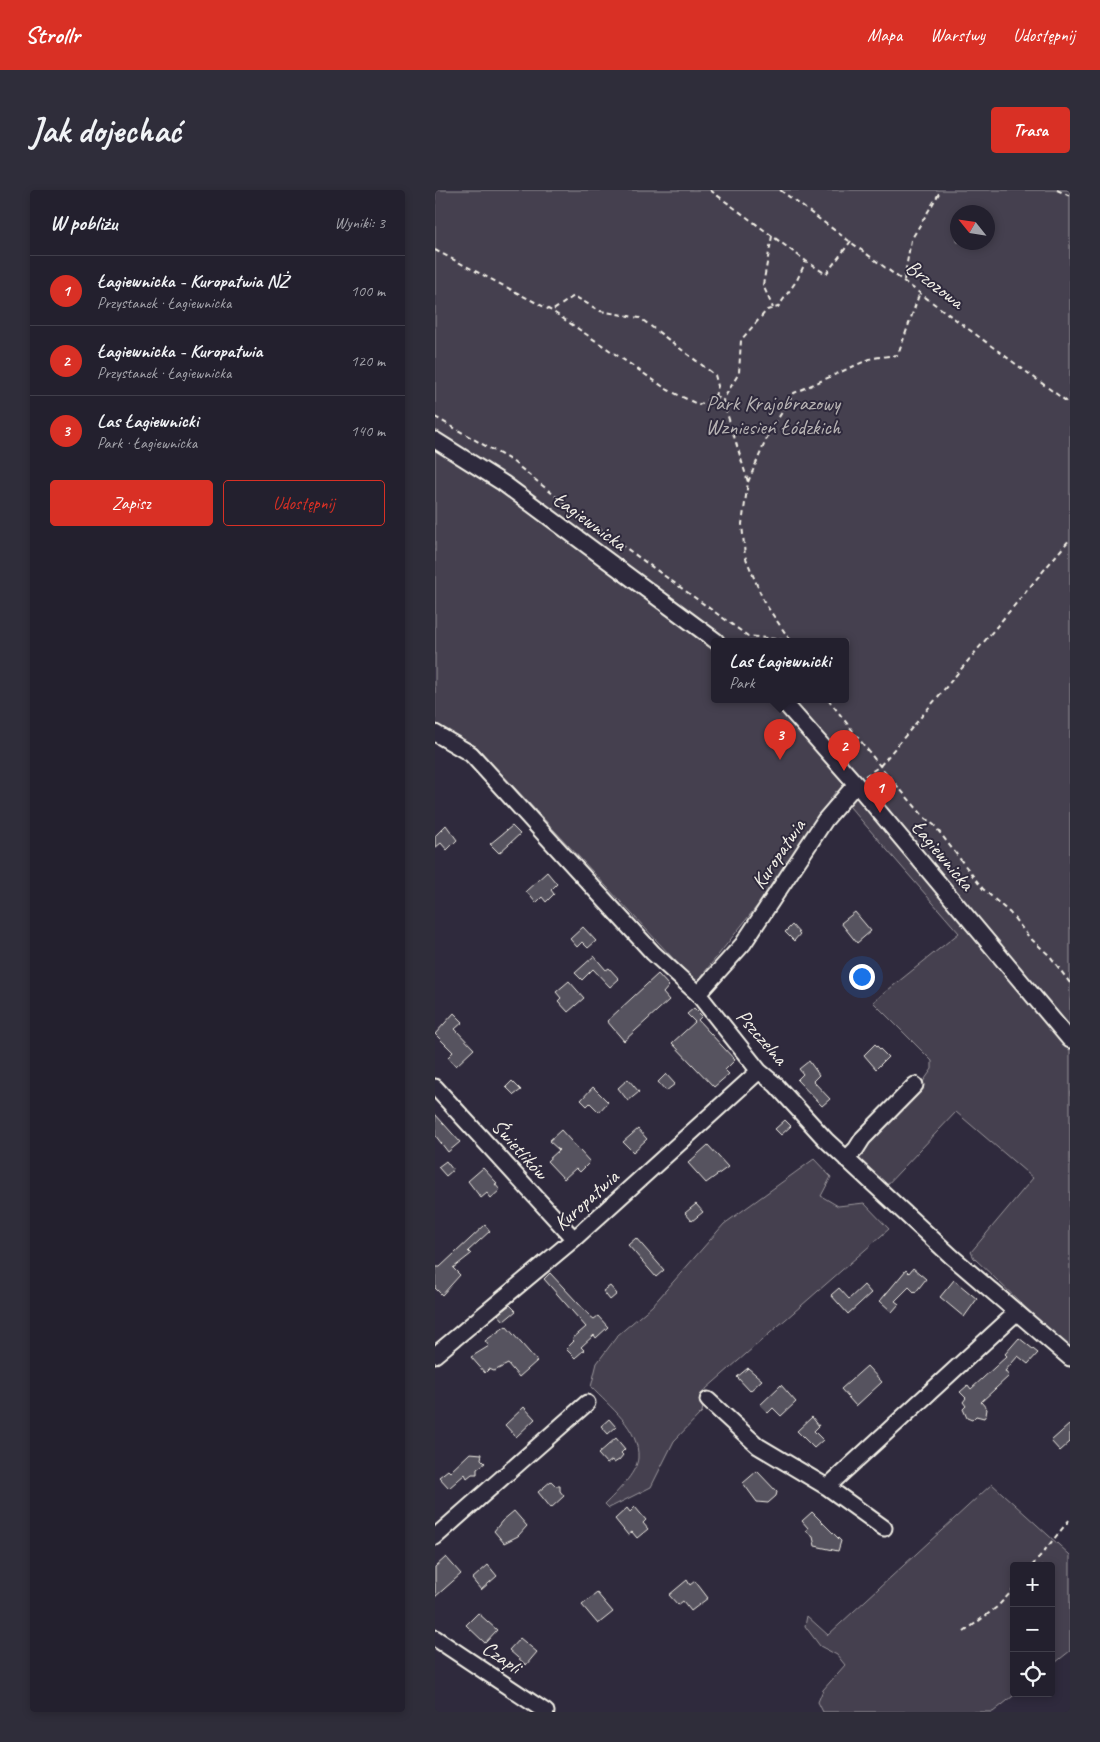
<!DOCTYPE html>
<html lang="pl">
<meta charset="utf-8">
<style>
:root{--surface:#23202e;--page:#2f2d3a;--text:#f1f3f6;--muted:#a3a3aa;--line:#403e4a;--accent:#d93025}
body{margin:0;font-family:Caveat,sans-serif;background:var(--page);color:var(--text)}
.controls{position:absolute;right:15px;bottom:15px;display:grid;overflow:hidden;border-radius:5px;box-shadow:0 2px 8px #0003}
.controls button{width:45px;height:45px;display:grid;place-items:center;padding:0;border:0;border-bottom:1px solid var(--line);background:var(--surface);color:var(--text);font:25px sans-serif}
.compass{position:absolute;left:515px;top:15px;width:45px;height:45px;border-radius:50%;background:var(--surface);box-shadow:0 2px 8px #0003;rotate:300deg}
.you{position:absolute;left:426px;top:786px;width:18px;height:18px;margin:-12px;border:4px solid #fff;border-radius:50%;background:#1a73e8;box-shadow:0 0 0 8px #1a73e833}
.badge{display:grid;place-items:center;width:32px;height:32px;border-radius:50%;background:var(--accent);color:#fff;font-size:16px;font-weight:700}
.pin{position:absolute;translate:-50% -41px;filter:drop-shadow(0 1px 2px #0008)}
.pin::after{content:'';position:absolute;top:26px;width:18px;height:15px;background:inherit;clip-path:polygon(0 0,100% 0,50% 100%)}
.popup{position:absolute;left:276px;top:448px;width:138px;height:65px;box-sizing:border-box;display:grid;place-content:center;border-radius:5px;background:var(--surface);filter:drop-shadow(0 1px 4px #0005);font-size:16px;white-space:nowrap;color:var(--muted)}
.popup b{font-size:19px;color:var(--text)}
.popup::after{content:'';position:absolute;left:50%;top:100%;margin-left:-10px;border:10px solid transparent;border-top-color:var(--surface)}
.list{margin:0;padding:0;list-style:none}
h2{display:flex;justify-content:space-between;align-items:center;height:65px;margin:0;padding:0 20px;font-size:21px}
h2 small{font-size:16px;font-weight:400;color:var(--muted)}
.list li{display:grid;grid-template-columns:32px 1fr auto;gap:15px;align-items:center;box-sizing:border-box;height:70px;padding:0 20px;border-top:1px solid var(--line)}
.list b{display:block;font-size:19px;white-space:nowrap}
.list p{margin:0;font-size:16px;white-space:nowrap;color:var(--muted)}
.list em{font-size:16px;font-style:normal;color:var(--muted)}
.actions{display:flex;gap:10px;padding:15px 20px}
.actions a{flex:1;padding:11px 0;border:1px solid var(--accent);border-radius:5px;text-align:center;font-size:18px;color:var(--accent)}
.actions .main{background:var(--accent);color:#fff}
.icon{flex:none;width:28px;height:28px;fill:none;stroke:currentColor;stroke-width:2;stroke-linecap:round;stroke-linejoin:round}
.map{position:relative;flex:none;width:635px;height:1522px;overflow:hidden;border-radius:5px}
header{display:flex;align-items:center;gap:30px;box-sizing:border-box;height:70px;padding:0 25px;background:var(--accent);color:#fff}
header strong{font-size:24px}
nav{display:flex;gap:28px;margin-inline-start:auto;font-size:18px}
.intro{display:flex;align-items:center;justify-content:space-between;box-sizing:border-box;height:120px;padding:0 30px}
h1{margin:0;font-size:35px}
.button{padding:12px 22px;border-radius:5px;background:var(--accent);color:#fff;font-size:18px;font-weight:700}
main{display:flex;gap:30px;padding:0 30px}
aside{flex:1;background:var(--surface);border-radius:5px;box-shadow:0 2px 8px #0003}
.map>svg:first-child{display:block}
.green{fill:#454050;stroke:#9c989c;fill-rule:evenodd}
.building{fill:#56525f;stroke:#f4f1e8}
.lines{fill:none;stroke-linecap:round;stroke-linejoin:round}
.minor-casing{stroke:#f4f1e8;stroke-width:19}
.path{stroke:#f4f1e8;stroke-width:2;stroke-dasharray:5 4;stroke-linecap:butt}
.minor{stroke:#2f2a3d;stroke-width:15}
.labels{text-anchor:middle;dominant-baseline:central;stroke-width:4;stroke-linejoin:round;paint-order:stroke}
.street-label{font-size:21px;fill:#f4f1e8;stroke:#2f2a3d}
.park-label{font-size:21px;fill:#b7b3b3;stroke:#2f2a3d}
</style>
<header>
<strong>Strollr</strong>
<nav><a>Mapa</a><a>Warstwy</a><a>Udostępnij</a></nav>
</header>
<div class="intro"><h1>Jak dojechać</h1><a class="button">Trasa</a></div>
<main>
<aside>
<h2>W pobliżu<small>Wyniki: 3</small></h2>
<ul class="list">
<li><span class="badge">1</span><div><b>Łagiewnicka - Kuropatwia NŻ</b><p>Przystanek · Łagiewnicka</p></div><em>100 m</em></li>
<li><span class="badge">2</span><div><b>Łagiewnicka - Kuropatwia</b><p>Przystanek · Łagiewnicka</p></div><em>120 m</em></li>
<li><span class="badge">3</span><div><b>Las Łagiewnicki</b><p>Park · Łagiewnicka</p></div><em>140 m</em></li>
</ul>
<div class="actions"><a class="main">Zapisz</a><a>Udostępnij</a></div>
</aside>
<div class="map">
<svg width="635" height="1522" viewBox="0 0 635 1522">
<rect width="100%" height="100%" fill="#2f2a3d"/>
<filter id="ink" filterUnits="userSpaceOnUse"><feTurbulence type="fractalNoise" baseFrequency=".02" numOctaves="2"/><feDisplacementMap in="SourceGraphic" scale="10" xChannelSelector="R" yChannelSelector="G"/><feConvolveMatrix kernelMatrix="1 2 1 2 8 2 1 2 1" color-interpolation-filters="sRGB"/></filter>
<g filter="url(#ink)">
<path class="green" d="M0 0H635V1160L539 1068 536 1062 598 988 521 922 449 998 419 968 485 896 497 879V871L438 812 524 743 401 601 322 716 261 793 42 557 0 534ZM522 22H552V52H522ZM280 451H410V509H280Z
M379 969 396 987 386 1006 403 1016 429 1013 454 1039 271 1199 267 1222 239 1251 216 1297 174 1318 170 1314C180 1304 202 1283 203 1268 205 1239 174 1216 156 1197L162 1173 183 1145 217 1116 289 1034Z
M557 1294 635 1365V1461L616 1476V1376H579V1503H582L558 1522H388L383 1512 388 1500 410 1475 402 1465 385 1456 370 1436 372 1426 393 1445Z"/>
<path class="building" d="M11 635 22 650 12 660 6 653 0 658V646Z
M77 636 85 644 64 663 55 654Z
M112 682 122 694 116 700 119 704 111 712 107 707 101 713 91 701Z
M420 722 436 741 422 753 406 733Z
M357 735 365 744 359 751 350 742Z
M148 737 161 751 153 758 147 752 142 757 135 749Z
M159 766 171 780 174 778 184 789 175 797 158 779 147 790 140 783Z
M223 784 234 796 228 803 234 810 189 851 172 831Z
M134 791 149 808 133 822 123 811 126 808 121 802Z
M259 818 267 826 263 830 300 870 290 880 294 884 279 897 237 853 260 832 252 824Z
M19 823 28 832 20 839 39 859 21 876 13 867 18 862 0 844Z
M440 854 453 867 441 879 429 865Z
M374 871 384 885 378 891 395 909 387 916 362 890 368 884 364 879Z
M231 884 240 894 231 901 223 892Z
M193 889 204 902 193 911 183 898Z
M77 891 86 900 79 905 71 897Z
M158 897 173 912 164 922 155 913 152 916 146 910Z
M0 924 25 952 13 962 0 945Z
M350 930 356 936 346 945 340 939Z
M203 939 212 949 198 962 188 952Z
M126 940 155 972 145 982 141 978 129 989 112 971 124 960 114 951Z
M273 955 293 977 271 993 253 973Z
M11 971 18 980 11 986 3 977Z
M48 978 62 993 60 994 65 1000 56 1008 52 1003 46 1008 33 991Z
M261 1014 268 1022 257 1031 250 1023Z
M50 1035 55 1041 33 1061 36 1064 18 1078 25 1085 7 1105 0 1098V1077H5Z
M201 1048 229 1080 221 1087 193 1055Z
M478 1078 491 1089 480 1103 474 1097 460 1111 464 1114 457 1122 445 1111 471 1080 474 1083Z
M115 1083 155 1126 159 1129 163 1126 173 1137 161 1148 159 1145 146 1157 149 1160 140 1168 131 1159 139 1151 137 1149 151 1137 109 1089Z
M519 1090 542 1109 529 1127 505 1107Z
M429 1095 436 1103 413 1124 396 1105 404 1098 414 1109Z
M175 1096 182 1104 175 1110 168 1101Z
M75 1115 81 1121 69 1131 63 1124Z
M71 1136 102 1171 84 1187 73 1174 59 1181 54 1179 50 1183 36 1167 54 1156 50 1151Z
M584 1148 603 1163 593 1174 583 1166 570 1181 574 1186 546 1212 552 1219 551 1225 549 1228 541 1226 537 1230 532 1228 528 1219 531 1216 528 1212 531 1208 525 1202 533 1195 536 1199 572 1166 570 1164Z
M432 1176 447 1192 421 1216 406 1199Z
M313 1178 327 1190 315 1201 302 1187Z
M346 1195 361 1212 346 1226 338 1218 333 1223 325 1215Z
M89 1217 100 1229 81 1247 70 1235Z
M377 1227 384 1236 379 1241 388 1250 379 1258 362 1241Z
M174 1229 181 1237 173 1244 166 1236Z
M635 1234V1252L625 1261 616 1251Z
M181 1248 190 1259 186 1263 188 1265 184 1270 179 1273 177 1270 172 1274 163 1264Z
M35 1263 47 1264 46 1269 50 1273 42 1279V1284H37L32 1288 30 1284 14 1298 4 1287 13 1280 15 1282Z
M322 1281 342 1302 341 1306 333 1313 322 1312 308 1293Z
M116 1291 121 1296H125V1301L129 1306 116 1318 103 1302Z
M200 1317 211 1330 208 1333 213 1339 202 1348 197 1342 193 1345 180 1329 192 1318 195 1322Z
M79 1321 92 1336 83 1346 69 1353 59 1341 67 1331Z
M377 1322 406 1351 403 1361 380 1356 378 1347 371 1341 373 1338 367 1331Z
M11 1367 26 1384 0 1407V1377Z
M53 1375 62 1386 46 1400 37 1389Z
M252 1390 255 1395 260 1391 273 1408 256 1421 248 1411 243 1415 234 1405Z
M162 1403 178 1422 163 1434 147 1415Z
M43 1423 62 1440 50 1453 31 1435Z
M85 1448 102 1462 91 1475 74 1460Z"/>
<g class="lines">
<g class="minor-casing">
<path id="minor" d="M0 250 68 293 281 451
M346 509 421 594 635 850
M0 543 36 564 218 763 263 804 324 881 341 895 391 950 516 1066 635 1168
M263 804 308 754 390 630 421 594
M0 897 139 1049
M411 969 421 959 428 948 480 895
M0 1165 139 1049 324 881
M273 1210 323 1256 392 1297
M449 1338 392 1297 581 1123
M0 1347 152 1213
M0 1448 111 1522"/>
</g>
<path class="path" d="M275 0 371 71
M345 0 635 214
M622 0 635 6
M337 46 328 95 338 118
M0 60 117 121 233 200 264 215 280 206 283 196 280 185 205 128 165 121 139 106 117 121
M469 90 476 50 506 0
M280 206 288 210
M0 227 77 271 134 317 313 446 357 451
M313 292 334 243 359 203 437 168 463 165 485 102
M355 450 329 412 310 366 307 334 313 292 288 210 304 183 306 150 332 120 343 117 362 90 371 71 391 84 416 51
M393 509 445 576 490 628 499 635 548 699 575 723 594 747 615 766 635 793
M430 586 445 576 635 349
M597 1376 635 1329
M529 1442 562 1417 579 1399"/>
<use href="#minor" class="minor"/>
</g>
</g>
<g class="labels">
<g class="street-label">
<text transform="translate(500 94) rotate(37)">Brzozowa</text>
<text transform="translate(155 331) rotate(36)">Łagiewnicka</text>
<text transform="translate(343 664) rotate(-56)">Kuropatwia</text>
<text transform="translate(508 665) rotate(50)">Łagiewnicka</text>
<text transform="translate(327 847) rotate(49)">Pszczelna</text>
<text transform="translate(85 959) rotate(48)">Świetlików</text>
<text transform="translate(151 1010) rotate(-42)">Kuropatwia</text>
<text transform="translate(67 1467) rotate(34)">Czapli</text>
</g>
<g class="park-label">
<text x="338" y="213">Park Krajobrazowy<tspan x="338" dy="24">Wzniesień Łódzkich</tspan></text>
</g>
</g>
</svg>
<div class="controls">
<button>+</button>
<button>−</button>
<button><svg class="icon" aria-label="locate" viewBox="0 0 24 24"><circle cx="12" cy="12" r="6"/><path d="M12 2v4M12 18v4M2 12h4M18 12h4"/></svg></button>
</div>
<svg class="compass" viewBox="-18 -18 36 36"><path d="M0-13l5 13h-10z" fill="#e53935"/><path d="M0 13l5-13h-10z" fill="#a3a3aa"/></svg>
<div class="you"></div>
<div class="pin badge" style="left:445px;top:623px">1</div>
<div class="pin badge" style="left:409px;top:581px">2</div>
<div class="pin badge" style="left:345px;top:570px">3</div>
<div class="popup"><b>Las Łagiewnicki</b>Park</div>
</div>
</main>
